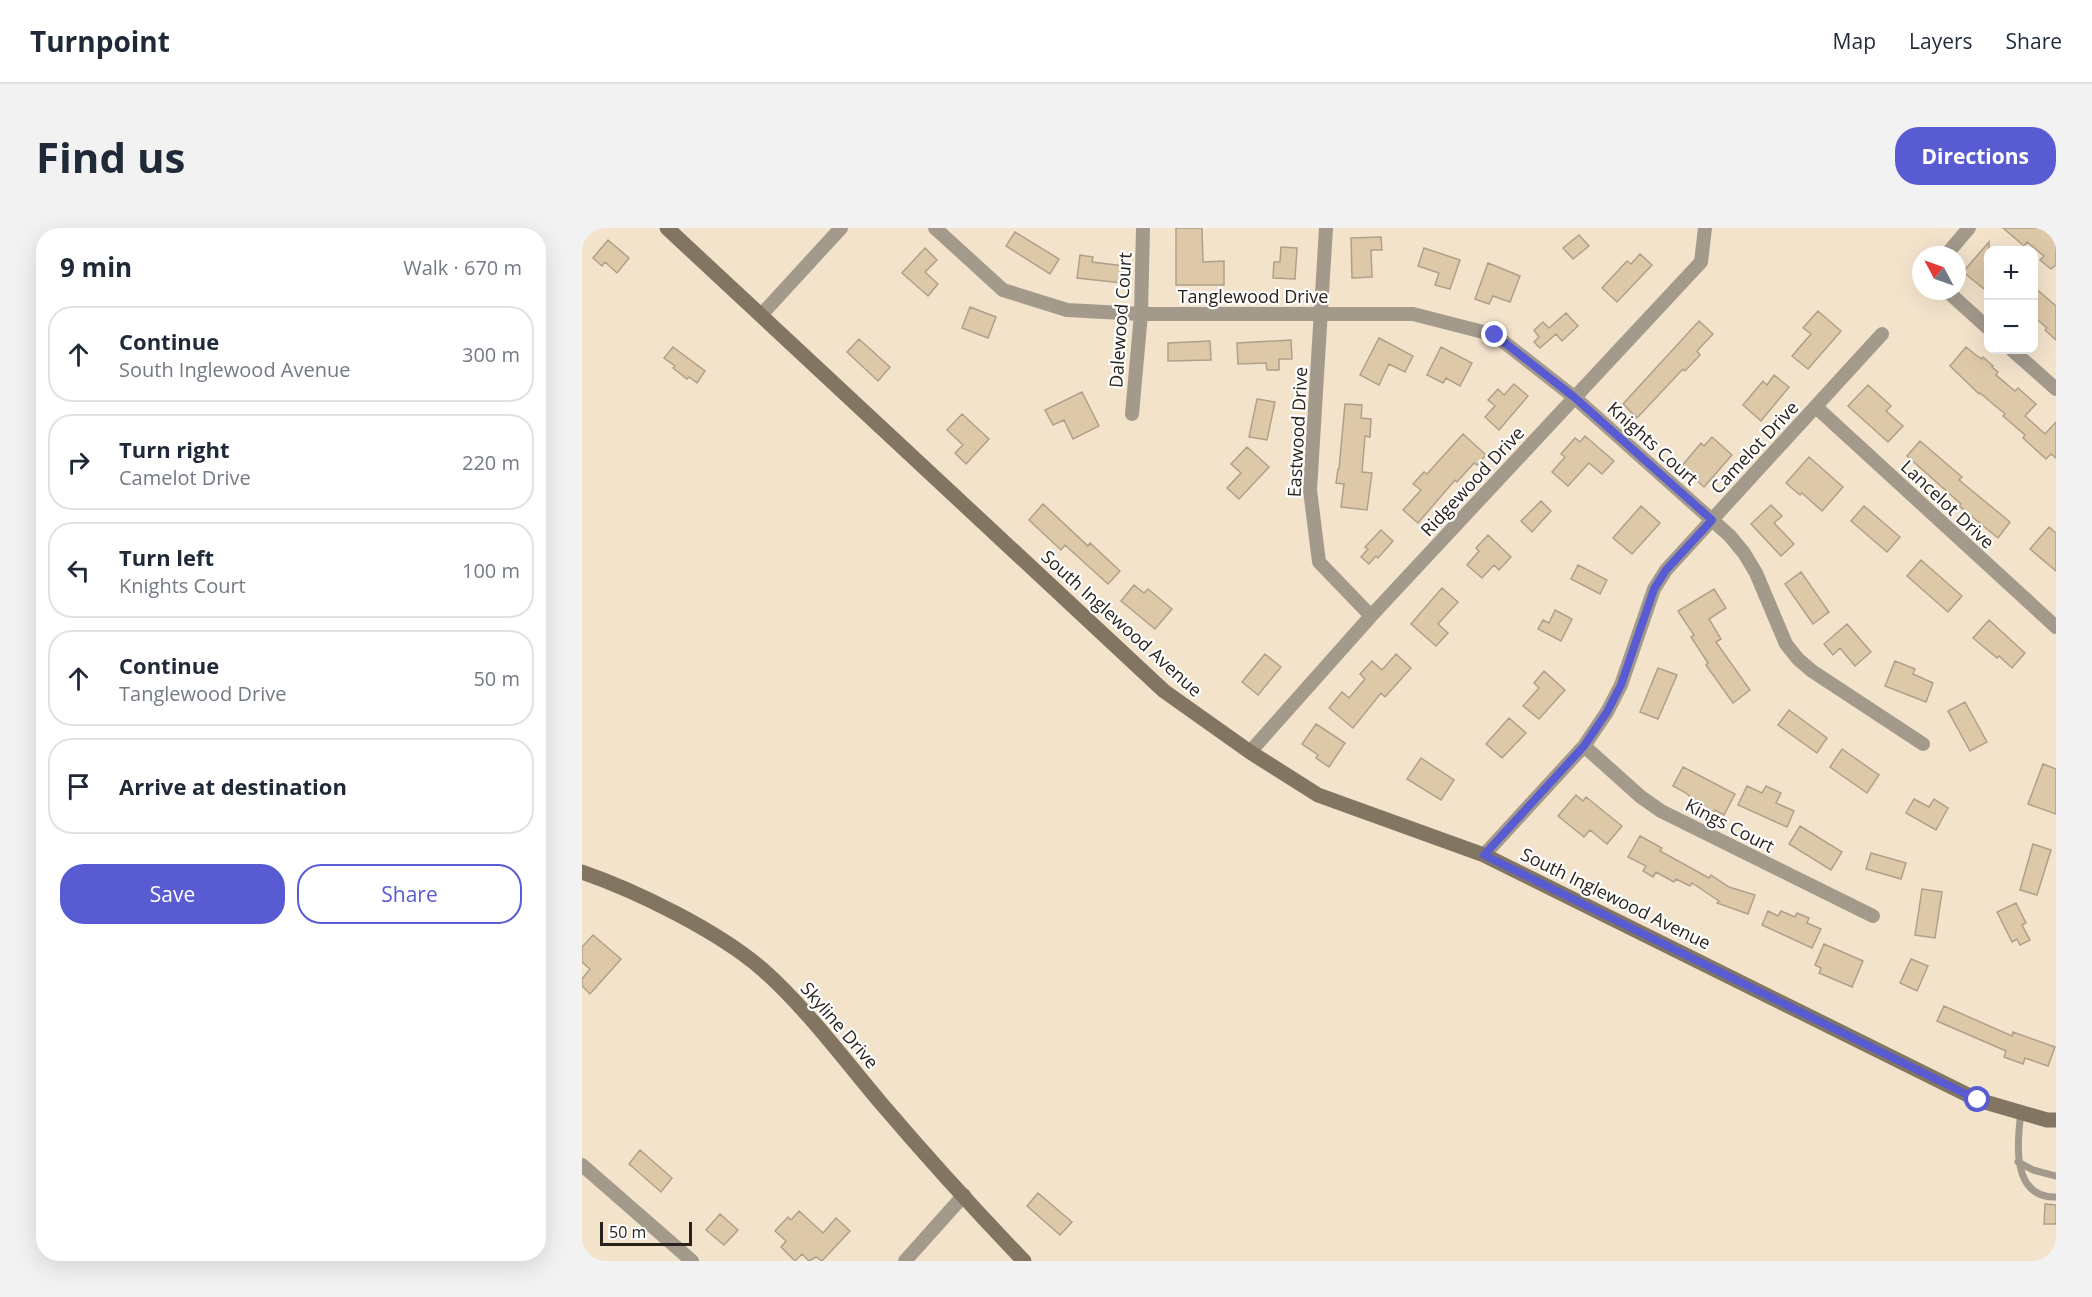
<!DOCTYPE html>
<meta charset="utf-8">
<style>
:root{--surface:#fff;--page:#f2f2f3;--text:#1f2937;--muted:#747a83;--line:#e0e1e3;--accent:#585bd2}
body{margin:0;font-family:"Open Sans",sans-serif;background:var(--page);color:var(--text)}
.controls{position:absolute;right:18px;top:18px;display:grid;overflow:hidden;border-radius:12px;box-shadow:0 6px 24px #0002}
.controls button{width:54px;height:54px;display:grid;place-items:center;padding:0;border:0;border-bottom:2px solid var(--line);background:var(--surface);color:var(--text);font:30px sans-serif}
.compass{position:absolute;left:1330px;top:18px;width:54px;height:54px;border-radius:50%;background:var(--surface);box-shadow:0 6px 24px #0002;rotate:311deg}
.scale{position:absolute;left:18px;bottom:15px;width:92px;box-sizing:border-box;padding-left:6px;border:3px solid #29231b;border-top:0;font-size:16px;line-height:21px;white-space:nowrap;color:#29231b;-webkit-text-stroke:4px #fff;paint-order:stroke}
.stop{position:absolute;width:18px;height:18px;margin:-14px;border:4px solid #585bd2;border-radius:50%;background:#fff}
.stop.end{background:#585bd2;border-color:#fff;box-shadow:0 2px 6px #0008}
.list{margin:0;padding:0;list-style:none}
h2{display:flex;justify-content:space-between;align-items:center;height:78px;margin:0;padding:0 24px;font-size:26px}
h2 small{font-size:20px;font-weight:400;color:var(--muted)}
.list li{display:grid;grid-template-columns:39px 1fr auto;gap:18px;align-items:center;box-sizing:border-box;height:96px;margin:0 12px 12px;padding:0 12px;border:2px solid var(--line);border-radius:24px}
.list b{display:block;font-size:22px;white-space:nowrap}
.list p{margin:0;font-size:20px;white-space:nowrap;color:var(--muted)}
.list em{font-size:20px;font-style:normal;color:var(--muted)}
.actions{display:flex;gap:12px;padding:18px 24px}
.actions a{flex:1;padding:14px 0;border:2px solid var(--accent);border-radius:24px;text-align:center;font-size:21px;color:var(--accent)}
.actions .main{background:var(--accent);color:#fff}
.icon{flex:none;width:33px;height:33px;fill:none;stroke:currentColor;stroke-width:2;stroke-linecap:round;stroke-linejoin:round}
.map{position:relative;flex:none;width:1474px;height:1033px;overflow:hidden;border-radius:24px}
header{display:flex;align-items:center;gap:36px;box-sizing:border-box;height:84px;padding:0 30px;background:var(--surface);border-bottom:2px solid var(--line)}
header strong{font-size:28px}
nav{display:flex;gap:33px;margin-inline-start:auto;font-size:21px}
.intro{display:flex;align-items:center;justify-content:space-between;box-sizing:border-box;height:144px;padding:0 36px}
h1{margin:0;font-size:42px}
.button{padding:15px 27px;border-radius:24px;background:var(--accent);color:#fff;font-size:21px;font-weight:700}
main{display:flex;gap:36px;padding:0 36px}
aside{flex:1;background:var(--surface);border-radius:24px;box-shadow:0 6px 24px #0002}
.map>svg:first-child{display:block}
.building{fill:#ddc8a8;stroke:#b0a08a;stroke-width:1.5}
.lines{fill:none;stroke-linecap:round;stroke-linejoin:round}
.lane{stroke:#a39a8c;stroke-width:7}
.street{stroke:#a39a8c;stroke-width:14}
.secondary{stroke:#827562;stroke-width:15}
.route{stroke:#585bd2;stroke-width:8}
.labels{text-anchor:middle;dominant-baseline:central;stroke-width:4.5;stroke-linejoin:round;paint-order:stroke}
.street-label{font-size:18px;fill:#29231b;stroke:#fff}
</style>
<header>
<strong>Turnpoint</strong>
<nav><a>Map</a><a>Layers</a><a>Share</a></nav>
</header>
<div class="intro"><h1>Find us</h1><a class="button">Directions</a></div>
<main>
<aside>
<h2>9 min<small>Walk · 670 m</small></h2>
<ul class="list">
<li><svg class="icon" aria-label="ahead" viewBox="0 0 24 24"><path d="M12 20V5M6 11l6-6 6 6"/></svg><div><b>Continue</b><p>South Inglewood Avenue</p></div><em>300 m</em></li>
<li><svg class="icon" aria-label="right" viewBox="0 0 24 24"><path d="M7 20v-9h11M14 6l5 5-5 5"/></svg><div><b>Turn right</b><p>Camelot Drive</p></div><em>220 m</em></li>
<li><svg class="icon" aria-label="left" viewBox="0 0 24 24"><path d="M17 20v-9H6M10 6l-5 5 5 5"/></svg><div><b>Turn left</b><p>Knights Court</p></div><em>100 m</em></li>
<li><svg class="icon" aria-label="ahead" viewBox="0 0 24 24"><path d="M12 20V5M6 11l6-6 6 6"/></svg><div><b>Continue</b><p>Tanglewood Drive</p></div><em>50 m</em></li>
<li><svg class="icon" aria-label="arrive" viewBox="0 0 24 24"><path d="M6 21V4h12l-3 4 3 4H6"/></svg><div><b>Arrive at destination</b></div></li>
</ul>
<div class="actions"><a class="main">Save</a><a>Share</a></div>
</aside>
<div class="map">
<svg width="1474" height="1033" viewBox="0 0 1474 1033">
<rect width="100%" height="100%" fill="#f3e3cb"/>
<path class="building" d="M594 0H620L621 34 642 33V57H594Z
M1421 0H1474V37L1469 41 1458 32 1462 28 1445 14 1442 18Z
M433 4 477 31 468 46 424 18Z
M997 7 1007 18 991 31 981 20Z
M799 9 800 22H789L790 49 770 50 769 10Z
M26 12 47 30 35 45 23 34 20 38 11 30Z
M1407 14V65L1381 44Z
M699 19 715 20 713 51 691 50 692 34H698Z
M343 20 355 32 343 44 356 56 346 68 320 45Z
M842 20 878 32 868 61 853 57 857 45 836 38Z
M1058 26 1070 37 1035 74 1020 60 1045 33 1049 36Z
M498 27 511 29 510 34 542 38 540 55 495 50Z
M906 35 938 48 928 74 911 68 907 76 893 71Z
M1452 59 1474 78V112L1463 102 1465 100 1452 89Z
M388 79 414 89 406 110 380 100Z
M1236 83 1259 103 1226 141 1210 128 1229 106 1221 100Z
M984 85 996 98 980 113 974 106 958 120 952 114 957 109 952 102 961 94 967 100Z
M1117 93 1131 106 1115 123 1118 127 1103 143 1101 141 1055 190 1041 176Z
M797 110 831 128 823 144 807 136 797 157 778 147Z
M277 111 308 139 296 153 265 124Z
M709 112 710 131H697V142H685L684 135 656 136 655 115Z
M628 113 629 132 586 133V115Z
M91 119 123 143 115 155 107 149 105 151 91 140 93 138 82 130Z
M859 119 890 135 878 158 864 150 861 155 845 147Z
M1384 119 1395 128 1400 131 1401 129 1411 138 1410 139 1416 144 1414 147 1433 163 1436 160 1454 176 1443 188 1463 206 1474 194V230L1469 226 1464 231 1441 210 1443 207 1421 188 1423 186 1398 165 1397 166 1368 138Z
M1192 147 1207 159 1179 193 1161 177 1181 153 1185 157Z
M932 156 946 168 917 202 903 189 913 178 906 172 916 161 922 167Z
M1286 157 1309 178 1304 183 1321 198 1306 214 1266 178Z
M500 164 517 198 491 211 482 192 471 197 463 182Z
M675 171 693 174 685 212 667 209Z
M763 176 780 177 779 190 789 191 788 209 783 208 780 244 790 245 785 282 759 279 762 256 754 255 756 241H757Z
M380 186 407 211 384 236 373 225 381 217 365 202Z
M881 206 904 227 895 237 892 235 875 254 873 252 836 295 821 282 839 262 831 256 842 244 845 246Z
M1003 208 1032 233 1020 246 1007 235 986 258 970 244 983 229 979 226 993 210 998 214Z
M1130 209 1150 227 1122 259 1099 239 1119 215 1122 218Z
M1338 213 1380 249 1377 252 1428 294 1416 310 1377 278 1379 276 1325 228Z
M665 219 687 239 657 271 645 260 659 245 649 236Z
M1227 229 1261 259 1240 283 1220 265 1218 267 1204 255Z
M959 273 969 283 950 304 939 293Z
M461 276 506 318 508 315 538 343 526 356 483 317 479 322 447 292Z
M1189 277 1200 288 1192 295 1212 316 1199 328 1169 296Z
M1059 278 1078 295 1050 326 1031 310Z
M1282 278 1318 309 1305 324 1269 293Z
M1467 299 1474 305V343L1448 321Z
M799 302 811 313 796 330 794 328 787 336 779 329 786 321 783 319Z
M906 307 929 329 917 342 912 337 900 350 885 337 897 323 894 320Z
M1339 332 1380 368 1366 384 1325 348Z
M996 337 1025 352 1018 366 989 351Z
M1219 344 1247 384 1231 396 1203 356Z
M552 357 562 365 566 361 590 381 573 401 539 373Z
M860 360 876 374 856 396 866 405 854 418 829 396Z
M1132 361 1144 380 1127 391 1139 411 1134 414 1168 462 1151 475 1124 437 1126 435 1109 409 1112 407 1096 383Z
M973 382 990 391 979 413 956 401 961 392 967 395Z
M1407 392 1443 425 1430 440 1417 428 1415 430 1391 410Z
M1265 396 1289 424 1273 438 1258 420 1251 427 1242 416Z
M683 426 699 439 676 467 660 454Z
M814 426 829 440 803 469 799 465 771 500 747 480 760 464 767 470 783 451 778 446 790 433 800 442Z
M1313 433 1333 441 1331 446 1351 455 1344 474 1303 458Z
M1076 440 1095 447 1076 491 1058 484Z
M962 443 983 462 957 491 941 478 957 460 952 455Z
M1383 474 1405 514 1388 523 1366 483Z
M1207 482 1245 510 1235 525 1196 497Z
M927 490 944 505 920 530 904 516Z
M734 496 763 515 747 539 734 530 736 527 720 516Z
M1260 521 1297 547 1285 565 1248 539Z
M839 530 872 552 859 572 825 551Z
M1461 536 1474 541V586L1446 576Z
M1101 539 1153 566 1142 587 1133 582 1128 591 1113 583 1117 576 1104 565 1091 558Z
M1165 558 1180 565 1184 558 1199 565 1194 575 1212 583 1205 599 1156 577Z
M994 567 1001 573 1004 569 1040 598 1025 616 1008 602 1002 609 976 588Z
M1332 571 1347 579 1352 571 1366 580 1354 602 1324 585Z
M1218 598 1260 624 1249 642 1207 616Z
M1058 608 1080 620 1078 623 1127 650 1129 647 1147 659 1173 667 1166 686 1135 675 1137 673 1110 655 1108 658 1094 651 1092 654 1074 644 1071 649 1061 643 1064 638 1046 629Z
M1451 616 1469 622 1455 667 1438 662Z
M1289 625 1324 635 1319 651 1284 641Z
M1340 661 1360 664 1353 710 1333 707Z
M1434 675 1444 695 1440 697 1448 712 1438 717 1435 711 1430 714 1415 684Z
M1186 683 1196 688 1199 683 1213 689 1215 685 1227 690 1225 695 1239 701 1230 720 1180 697Z
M11 707 39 731 8 766 0 758V751L8 741 0 734V719Z
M1242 716 1281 733 1270 759 1237 745 1239 740 1233 737Z
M1329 731 1346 738 1335 763 1318 755Z
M1362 778 1430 808 1431 804 1473 819 1466 838 1443 830 1441 836 1422 829 1424 823 1355 793Z
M58 922 90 950 79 964 47 936Z
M456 965 490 994 478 1007 445 978Z
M1463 976 1474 977V996H1462Z
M217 983 241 1005 254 990 268 1003 240 1033 234 1029 227 1033 220 1026 213 1033 199 1019 204 1013 193 1003 206 989 209 992Z
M138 986 156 1002 142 1017 124 1002Z"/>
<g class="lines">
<path class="lane" d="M1439 884C1435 914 1429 970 1474 969
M1436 934 1451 942 1474 948"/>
<path class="street" d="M353 0 421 62 485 82 559 86H831L913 107 992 169 1148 308 1162 325 1174 345 1204 416 1216 431 1230 443 1341 516
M744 0 728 262 737 334 789 388
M1364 27 1387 0
M1365 63 1406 100
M180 86 259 0
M1430 122 1474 161
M1234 179 1474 399
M550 186 559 86 561 0
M1002 518 1059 569 1079 583 1291 688
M668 524 789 388 1119 34 1123 0
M902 627 1002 518 1025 484 1039 457 1072 361 1084 342 1300 106
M0 937 110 1033
M323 1033 382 967"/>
<path class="secondary" d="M85 0 582 463 668 524 736 567 902 627 1396 872 1465 892H1474
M0 644C55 663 136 703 180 741 224 780 260 829 298 874 344 928 392 981 442 1033"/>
</g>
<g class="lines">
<path class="route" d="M913 107 992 169 1130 292 1084 342 1072 361 1039 457 1025 484 1002 518 902 627 1396 872"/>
</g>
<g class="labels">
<g class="street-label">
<text x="671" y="68">Tanglewood Drive</text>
<text transform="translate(538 92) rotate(-86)">Dalewood Court</text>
<text transform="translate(715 204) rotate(-87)">Eastwood Drive</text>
<text transform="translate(1071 215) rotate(42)">Knights Court</text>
<text transform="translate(1172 219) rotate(-47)">Camelot Drive</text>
<text transform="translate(890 253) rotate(-47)">Ridgewood Drive</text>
<text transform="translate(1366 276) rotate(43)">Lancelot Drive</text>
<text transform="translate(540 395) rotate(42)">South Inglewood Avenue</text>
<text transform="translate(1148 597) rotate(27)">Kings Court</text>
<text transform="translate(1034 670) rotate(26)">South Inglewood Avenue</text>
<text transform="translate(258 797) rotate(49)">Skyline Drive</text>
</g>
</g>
</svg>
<div class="controls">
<button>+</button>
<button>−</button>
</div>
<svg class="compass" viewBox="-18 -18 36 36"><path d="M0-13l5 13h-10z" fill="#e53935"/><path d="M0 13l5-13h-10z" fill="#747a83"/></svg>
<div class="scale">50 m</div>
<div class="stop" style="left:1396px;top:872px"></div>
<div class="stop end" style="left:913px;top:107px"></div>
</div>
</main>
